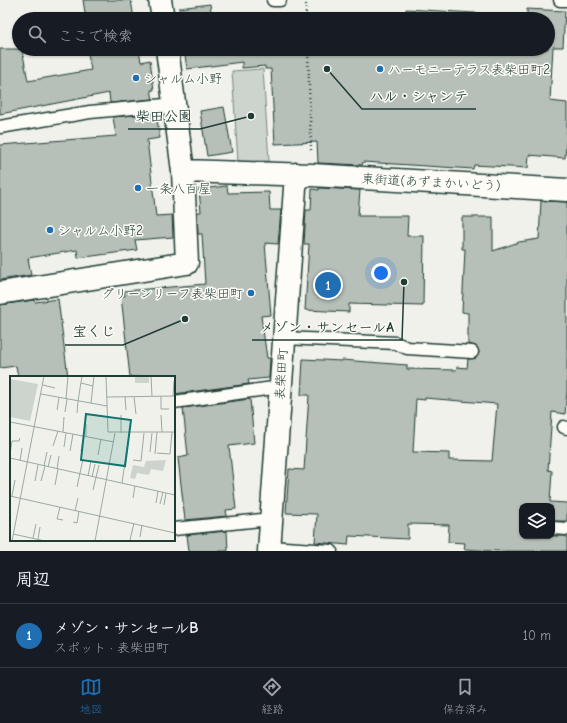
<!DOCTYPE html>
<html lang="ja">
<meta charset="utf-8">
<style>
:root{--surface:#171b24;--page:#242831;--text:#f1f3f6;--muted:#9ea1a6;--line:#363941;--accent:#1f6fb2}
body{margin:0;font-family:"Comic Neue","Klee One",sans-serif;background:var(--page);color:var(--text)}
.controls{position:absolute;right:12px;bottom:12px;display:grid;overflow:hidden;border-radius:8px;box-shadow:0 1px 3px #0004}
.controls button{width:36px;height:36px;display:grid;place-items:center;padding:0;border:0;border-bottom:1px solid var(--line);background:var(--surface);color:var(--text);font:20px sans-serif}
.you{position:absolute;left:381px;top:273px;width:14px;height:14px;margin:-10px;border:3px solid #fff;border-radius:50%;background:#1a73e8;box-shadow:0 0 0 6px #1a73e833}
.badge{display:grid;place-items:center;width:26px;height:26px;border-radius:50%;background:var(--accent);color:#fff;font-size:13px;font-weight:700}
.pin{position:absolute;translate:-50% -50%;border:2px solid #fff;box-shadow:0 1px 4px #0006}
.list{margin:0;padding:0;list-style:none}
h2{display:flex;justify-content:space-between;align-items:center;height:52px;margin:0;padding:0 16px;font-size:17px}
h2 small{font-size:13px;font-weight:400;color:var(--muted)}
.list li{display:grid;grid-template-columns:26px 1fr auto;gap:12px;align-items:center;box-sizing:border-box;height:64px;padding:0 16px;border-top:1px solid var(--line)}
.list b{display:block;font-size:15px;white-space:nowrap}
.list p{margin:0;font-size:13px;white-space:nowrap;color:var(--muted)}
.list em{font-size:13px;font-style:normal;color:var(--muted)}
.icon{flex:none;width:22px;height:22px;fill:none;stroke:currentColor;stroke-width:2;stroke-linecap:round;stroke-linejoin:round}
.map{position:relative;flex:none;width:567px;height:551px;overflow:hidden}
.search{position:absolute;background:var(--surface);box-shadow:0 1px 3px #0004;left:12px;right:12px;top:12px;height:44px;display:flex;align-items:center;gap:10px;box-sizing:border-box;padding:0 14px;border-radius:22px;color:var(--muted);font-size:15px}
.sheet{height:116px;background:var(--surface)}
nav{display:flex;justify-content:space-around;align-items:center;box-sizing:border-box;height:56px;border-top:1px solid var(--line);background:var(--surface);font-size:11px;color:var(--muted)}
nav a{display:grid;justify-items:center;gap:2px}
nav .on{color:var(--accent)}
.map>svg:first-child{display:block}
.green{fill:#cdd3cd;stroke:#768880}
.building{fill:#b6bfb8;stroke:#1f3d34;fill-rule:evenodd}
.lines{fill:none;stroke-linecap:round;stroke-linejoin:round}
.lane-casing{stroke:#1f3d34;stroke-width:15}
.street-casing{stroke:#1f3d34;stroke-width:25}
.path{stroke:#1f3d34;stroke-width:2.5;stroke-dasharray:1 3;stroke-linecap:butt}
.lane{stroke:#fdfcf7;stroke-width:12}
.street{stroke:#fdfcf7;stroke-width:22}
.poi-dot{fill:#1f6fb2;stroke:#fdfcf7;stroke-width:1.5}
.labels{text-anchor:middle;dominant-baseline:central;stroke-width:3;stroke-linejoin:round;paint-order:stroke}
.poi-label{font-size:13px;fill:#1f3d34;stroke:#fdfcf7;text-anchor:start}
.street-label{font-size:13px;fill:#1f3d34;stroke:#fdfcf7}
.inset-road{fill:none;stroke:#9ca9a2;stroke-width:1}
.view{fill:#0f766e;fill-opacity:0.15;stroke:#0f766e;stroke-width:2}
.inset-edge{fill:none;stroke:#1f3d34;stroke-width:2}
.leader{fill:none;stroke:#1f3d34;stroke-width:1.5}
.callout-dot{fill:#1f3d34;stroke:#fdfcf7;stroke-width:1.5}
.callout-label{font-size:14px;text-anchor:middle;font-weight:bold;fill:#1f3d34;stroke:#fdfcf7;stroke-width:3;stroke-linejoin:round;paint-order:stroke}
</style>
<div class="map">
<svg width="567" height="551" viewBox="0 0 567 551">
<rect width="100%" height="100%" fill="#f0f1eb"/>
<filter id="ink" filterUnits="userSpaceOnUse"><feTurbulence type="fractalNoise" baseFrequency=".025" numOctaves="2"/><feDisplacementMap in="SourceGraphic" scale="8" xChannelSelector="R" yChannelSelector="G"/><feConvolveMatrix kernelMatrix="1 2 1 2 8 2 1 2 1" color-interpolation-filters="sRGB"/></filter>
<g filter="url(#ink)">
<path class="green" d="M263 69 269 161 238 162 232 71Z"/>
<path class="building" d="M83 0H131L134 19H86Z
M210 4 212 18 254 15 255 19H180L179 8Z
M406 9 527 16V9L565 11 563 47H553L550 101 567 103V133L565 158 529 155 528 168 474 165 473 169 363 162 362 165 318 163 317 142 275 144 271 69H265V66L242 68V62L187 69 184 49H548V19H367V14L406 12Z
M0 49H22L28 81 91 70 87 49H139L141 62 150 60 154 90H151L153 99 110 103 109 93 0 114Z
M224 107 232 152 207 156 200 111Z
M156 113 160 138 147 140 156 216 172 215 173 237 135 240 137 250 78 258 77 250 28 258 31 275 0 280V145L116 136 113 117Z
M227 186 228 193 269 192 270 210H281L278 244 265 243 271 315 261 316 267 358H270L269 378 248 380 249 384 174 394V377H130L121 296H125L124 291 205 284 202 234H198L197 212H201L199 189Z
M319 188 360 190 358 216H408L407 236H424L423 306 349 304V312L305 310 309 244H304L306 210H311L312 189 319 190Z
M541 201 567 202V391L565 414 552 412 548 470 552 471 550 502 567 503V521H552V506H522V536H567V551H495L464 549 465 543 448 542 449 525 408 524V539L349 536 348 545 315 542 317 514 286 513 289 469 304 470 309 395H301L303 359 342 361V360L407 365V369L456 370 457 367 467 368 468 359 476 358 479 352 476 346 468 344V313L462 312 465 249H462V217H493V251L519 242 539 239ZM425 398 497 404 492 461 449 460V453L413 452 416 399 425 400Z
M58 299 68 377H18L16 366 0 368V305L34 300 35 302Z
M250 399 254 443 229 446 236 509 226 510 227 516 185 520 178 458 188 456 183 408Z
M227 531 228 551H189L187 535Z"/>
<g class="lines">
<g class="lane-casing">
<path id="lane" d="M273 0H280
M560 0H567
M0 127 90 112 165 105 174 102
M284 338 396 343 407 348 472 352
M174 402 280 387
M564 427 567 428
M553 528 567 529
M174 529 271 519
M269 547 331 551"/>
</g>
<g class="street-casing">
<path id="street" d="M160 0 163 19
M183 171 312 175 567 190
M0 293 187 263 183 171 167 49
M269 551 296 174"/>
</g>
<path class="path" d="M306 0V19
M308 49 311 150"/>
<use href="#lane" class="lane"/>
<use href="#street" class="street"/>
</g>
</g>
<g class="poi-dot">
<circle cx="380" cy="69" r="4"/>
<circle cx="136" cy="78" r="4"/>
<circle cx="138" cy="188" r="4"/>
<circle cx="50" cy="230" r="4"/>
<circle cx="251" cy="293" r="4"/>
</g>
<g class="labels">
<g class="poi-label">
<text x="388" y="69">ハーモニーテラス表柴田町2</text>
<text x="144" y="78">シャルム小野</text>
<text x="146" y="188">一条八百屋</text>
<text x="58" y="230">シャルム小野2</text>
<text x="243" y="293" text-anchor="end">グリーンリーフ表柴田町</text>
</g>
<g class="street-label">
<text transform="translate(431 182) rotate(3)">東街道(あずまかいどう)</text>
<text transform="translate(281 374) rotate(-86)">表柴田町</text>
</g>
</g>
<g transform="translate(10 376)">
<rect width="165" height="165" fill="#f0f1eb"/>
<path d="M125 0H139V7H125ZM0 3 28 8 20 45 0 41ZM156 84 153 95 141 93 139 99 127 97 125 103 120 102 123 89 134 91 136 85Z" fill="#cdd3cd"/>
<path class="inset-road" d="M96 0 98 56H165M141 0 142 20M71 7 83 10M33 9 45 12M31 18 97 30M151 20V33H159M163 20 164 5M97 21 165 20M115 21 116 34M124 21 126 38M56 23 58 0M68 25 72 0M81 27 84 0M47 34 49 22M55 36 57 23M67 37 68 25M111 39V57M151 39 152 56M0 46 104 66M53 56 54 41M76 61V48M43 70 48 55M54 71 56 57M60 75 63 58M71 75 74 60M140 76 142 57M147 77 160 78 162 56M0 78 2 65H9L10 62M145 78 147 56M88 79 91 63M0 82 165 119M123 84 131 85 134 57M10 85 12 72M34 90 37 76M38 91 41 79M47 93 49 80M78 100 81 85M82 101 85 88M25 105 28 89M31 105 35 90M112 107 118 66M45 109 48 93M67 111 73 83M83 114 89 89M0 120 165 157M2 120 5 104M123 122 125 110M146 127 148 115M150 128 153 116M154 129 156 117M50 131 47 143 53 144M65 135 68 122M63 146 67 147 69 135M3 158 35 165M130 161 132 149M23 162 26 148M28 163 30 151M120 164 124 147M2 165 34 0M85 165 105 57"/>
<path class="view" d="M76 38 121 44 115 90 71 84Z"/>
<rect width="165" height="165" class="inset-edge"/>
</g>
<path class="leader" d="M327 69L362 109H476M251 116L200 129H128M404 282L402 340H252M185 319L123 345H65"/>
<g class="callout-dot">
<circle cx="327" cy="69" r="4"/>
<circle cx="251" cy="116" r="4"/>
<circle cx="404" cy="282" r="4"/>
<circle cx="185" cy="319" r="4"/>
</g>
<g class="callout-label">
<text x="419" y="101">ハル・シャンテ</text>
<text x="164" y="121">柴田公園</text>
<text x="327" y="332">メゾン・サンセールA</text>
<text x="94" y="336">宝くじ</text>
</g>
</svg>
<div class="controls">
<button><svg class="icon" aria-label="layers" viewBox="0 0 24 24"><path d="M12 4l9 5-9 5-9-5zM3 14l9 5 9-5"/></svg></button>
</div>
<div class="you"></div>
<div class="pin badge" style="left:328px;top:285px">1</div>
<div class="search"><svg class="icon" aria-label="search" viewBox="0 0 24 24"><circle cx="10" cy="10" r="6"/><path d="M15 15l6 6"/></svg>ここで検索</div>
</div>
<section class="sheet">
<h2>周辺<small></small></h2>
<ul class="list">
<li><span class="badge">1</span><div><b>メゾン・サンセールB</b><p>スポット · 表柴田町</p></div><em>10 m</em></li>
</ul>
</section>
<nav>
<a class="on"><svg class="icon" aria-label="map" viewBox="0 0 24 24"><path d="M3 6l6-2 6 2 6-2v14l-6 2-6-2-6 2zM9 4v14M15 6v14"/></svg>地図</a>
<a><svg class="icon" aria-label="directions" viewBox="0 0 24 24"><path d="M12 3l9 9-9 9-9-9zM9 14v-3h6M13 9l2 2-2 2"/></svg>経路</a>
<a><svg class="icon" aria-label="saved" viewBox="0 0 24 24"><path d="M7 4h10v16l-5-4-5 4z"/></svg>保存済み</a>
</nav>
